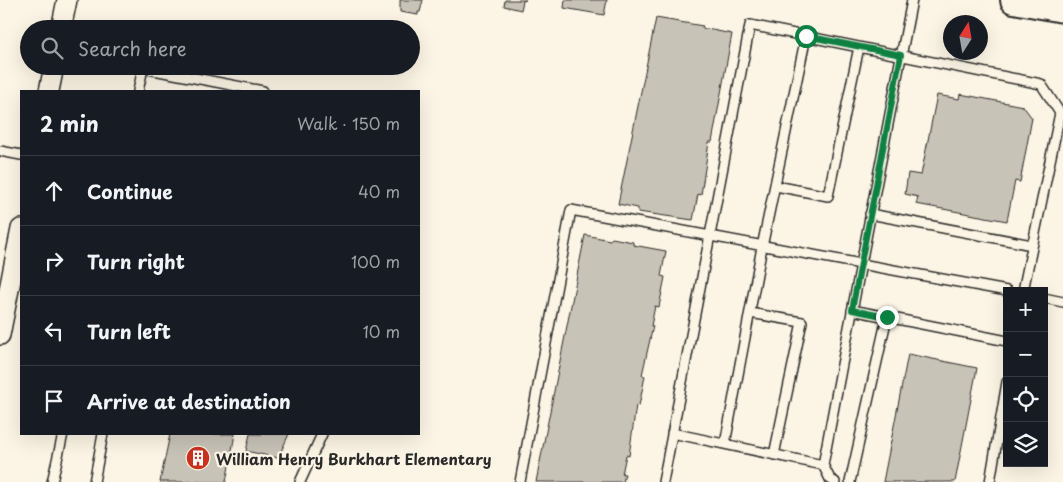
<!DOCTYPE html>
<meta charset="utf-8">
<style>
:root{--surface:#171b24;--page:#20242c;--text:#f1f3f6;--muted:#9ea1a6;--line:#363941}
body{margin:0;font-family:"Playpen Sans",sans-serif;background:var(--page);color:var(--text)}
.controls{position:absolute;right:15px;bottom:15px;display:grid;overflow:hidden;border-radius:0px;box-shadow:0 5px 20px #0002}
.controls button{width:45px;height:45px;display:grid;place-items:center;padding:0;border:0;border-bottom:1px solid var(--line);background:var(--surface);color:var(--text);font:25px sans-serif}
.compass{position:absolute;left:943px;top:15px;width:45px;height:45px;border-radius:50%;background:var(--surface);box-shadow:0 5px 20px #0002;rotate:11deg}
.stop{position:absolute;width:15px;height:15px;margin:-11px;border:4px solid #0b8043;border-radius:50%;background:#fff}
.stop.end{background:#0b8043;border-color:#fff;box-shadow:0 1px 5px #0008}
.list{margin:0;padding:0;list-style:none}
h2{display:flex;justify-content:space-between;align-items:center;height:65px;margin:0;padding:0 20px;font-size:21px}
h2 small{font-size:16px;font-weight:400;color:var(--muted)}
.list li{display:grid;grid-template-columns:32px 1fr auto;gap:15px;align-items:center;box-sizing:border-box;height:70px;padding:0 20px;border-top:1px solid var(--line)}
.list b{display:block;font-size:19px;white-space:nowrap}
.list em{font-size:16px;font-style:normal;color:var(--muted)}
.icon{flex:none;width:28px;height:28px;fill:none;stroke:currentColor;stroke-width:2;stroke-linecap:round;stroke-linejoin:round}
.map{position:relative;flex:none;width:1063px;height:482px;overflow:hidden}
.search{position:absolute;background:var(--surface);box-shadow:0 5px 20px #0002;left:20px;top:20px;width:400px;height:55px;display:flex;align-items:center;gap:12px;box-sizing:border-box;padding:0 18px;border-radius:28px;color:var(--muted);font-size:19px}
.panel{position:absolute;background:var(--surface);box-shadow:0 5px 20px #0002;left:20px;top:90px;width:400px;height:345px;border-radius:0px}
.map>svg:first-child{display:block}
.building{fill:#c8c3b7;stroke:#2b2b2b}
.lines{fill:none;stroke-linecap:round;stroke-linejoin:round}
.lane-casing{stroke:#2b2b2b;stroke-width:12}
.street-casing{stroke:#2b2b2b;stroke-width:22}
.secondary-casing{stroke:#2b2b2b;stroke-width:30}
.lane{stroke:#fcf5e5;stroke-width:9}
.street{stroke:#fcf5e5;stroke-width:19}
.secondary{stroke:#fcf5e5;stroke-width:26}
.route{stroke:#0b8043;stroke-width:6}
.labels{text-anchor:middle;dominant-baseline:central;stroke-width:4.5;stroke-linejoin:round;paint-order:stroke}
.poi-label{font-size:15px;font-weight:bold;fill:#2b2b2b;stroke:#fcf5e5;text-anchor:start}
</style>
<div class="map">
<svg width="1063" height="482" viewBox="0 0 1063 482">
<rect width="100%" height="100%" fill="#fcf5e5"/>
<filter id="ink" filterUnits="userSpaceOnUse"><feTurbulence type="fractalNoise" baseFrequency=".02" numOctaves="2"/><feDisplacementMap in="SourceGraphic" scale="10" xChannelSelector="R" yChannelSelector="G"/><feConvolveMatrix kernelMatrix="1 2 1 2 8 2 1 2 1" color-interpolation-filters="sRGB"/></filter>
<g filter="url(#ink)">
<path class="building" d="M400 0H423L420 12H418V15L400 12Z
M505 0H526L523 1 521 10 504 6Z
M565 0H607L604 15 564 8Z
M656 18 703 26 702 28 732 34 712 142H709L701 195 698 194 693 220 638 212V208L618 204Z
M960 94 1023 106 1032 118 1020 182 1015 181 1007 221 916 204 918 197 905 194 908 173 921 175 937 95 959 99Z
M585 235 610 240 612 238 633 242V245L666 251 661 276 665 277 659 307 655 306 651 326H653L642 375 645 376 639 406 636 405 629 456 626 455 622 474H625L623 482H536Z
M908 354 977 368 955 482H883Z
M170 434H235L226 482H160Z
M250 434H289L278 458 246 451Z"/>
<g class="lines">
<g class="lane-casing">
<path id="lane" d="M912 0 861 264 1007 291
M133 66 143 68 138 91
M143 68 263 91
M0 151 21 155
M776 186 828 196 859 47
M870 214 1032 245
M1044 298 1063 302
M852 310 887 317
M750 313 802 322 774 455
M725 444 762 247 806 36
M823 465 830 479 835 482
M52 482 63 434
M94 482 103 434
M300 482 322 434
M520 482 571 210 861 264 823 465 672 433
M663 482 750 25 1041 84 1060 113 1023 291
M850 482 887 317 1007 341
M990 482 1007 382"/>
</g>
<g class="street-casing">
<path id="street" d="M61 29 67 0
M49 91 54 66
M0 335 21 229"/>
</g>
<g class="secondary-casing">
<path id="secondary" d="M1014 0 1063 9"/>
</g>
<use href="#lane" class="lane"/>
<use href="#street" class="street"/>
<use href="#secondary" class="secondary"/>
</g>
</g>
<g class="lines" filter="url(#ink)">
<path class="route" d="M806 36 901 55 852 310 887 317"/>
</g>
<defs>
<g id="building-disc" transform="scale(1.25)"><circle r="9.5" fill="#c8321e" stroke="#fcf5e5"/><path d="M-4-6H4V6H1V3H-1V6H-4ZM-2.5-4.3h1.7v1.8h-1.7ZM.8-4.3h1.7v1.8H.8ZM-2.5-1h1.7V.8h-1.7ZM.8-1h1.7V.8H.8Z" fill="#fff"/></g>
</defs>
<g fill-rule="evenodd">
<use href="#building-disc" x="198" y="458"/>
</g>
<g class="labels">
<g class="poi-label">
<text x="216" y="458">William Henry Burkhart Elementary</text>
</g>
</g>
</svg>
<div class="controls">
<button>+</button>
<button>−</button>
<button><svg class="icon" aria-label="locate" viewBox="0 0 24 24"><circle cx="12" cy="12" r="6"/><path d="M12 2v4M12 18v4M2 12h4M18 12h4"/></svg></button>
<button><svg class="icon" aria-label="layers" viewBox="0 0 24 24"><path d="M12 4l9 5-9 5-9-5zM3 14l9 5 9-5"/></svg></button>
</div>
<svg class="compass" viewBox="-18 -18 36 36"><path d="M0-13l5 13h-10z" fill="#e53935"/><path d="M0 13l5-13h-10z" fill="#9ea1a6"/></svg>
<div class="stop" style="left:806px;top:36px"></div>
<div class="stop end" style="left:887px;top:317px"></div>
<div class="search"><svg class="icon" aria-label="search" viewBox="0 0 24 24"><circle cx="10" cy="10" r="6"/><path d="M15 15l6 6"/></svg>Search here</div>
<section class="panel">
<h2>2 min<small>Walk · 150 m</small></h2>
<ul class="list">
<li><svg class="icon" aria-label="ahead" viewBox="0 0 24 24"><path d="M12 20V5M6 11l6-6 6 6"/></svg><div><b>Continue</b></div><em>40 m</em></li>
<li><svg class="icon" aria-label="right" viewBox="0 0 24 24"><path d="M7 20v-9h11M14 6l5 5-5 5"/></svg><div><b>Turn right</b></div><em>100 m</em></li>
<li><svg class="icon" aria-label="left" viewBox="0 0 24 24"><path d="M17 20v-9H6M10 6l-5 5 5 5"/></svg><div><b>Turn left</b></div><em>10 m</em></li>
<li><svg class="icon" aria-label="arrive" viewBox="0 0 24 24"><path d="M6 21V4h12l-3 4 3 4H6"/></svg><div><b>Arrive at destination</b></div></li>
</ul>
</section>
</div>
